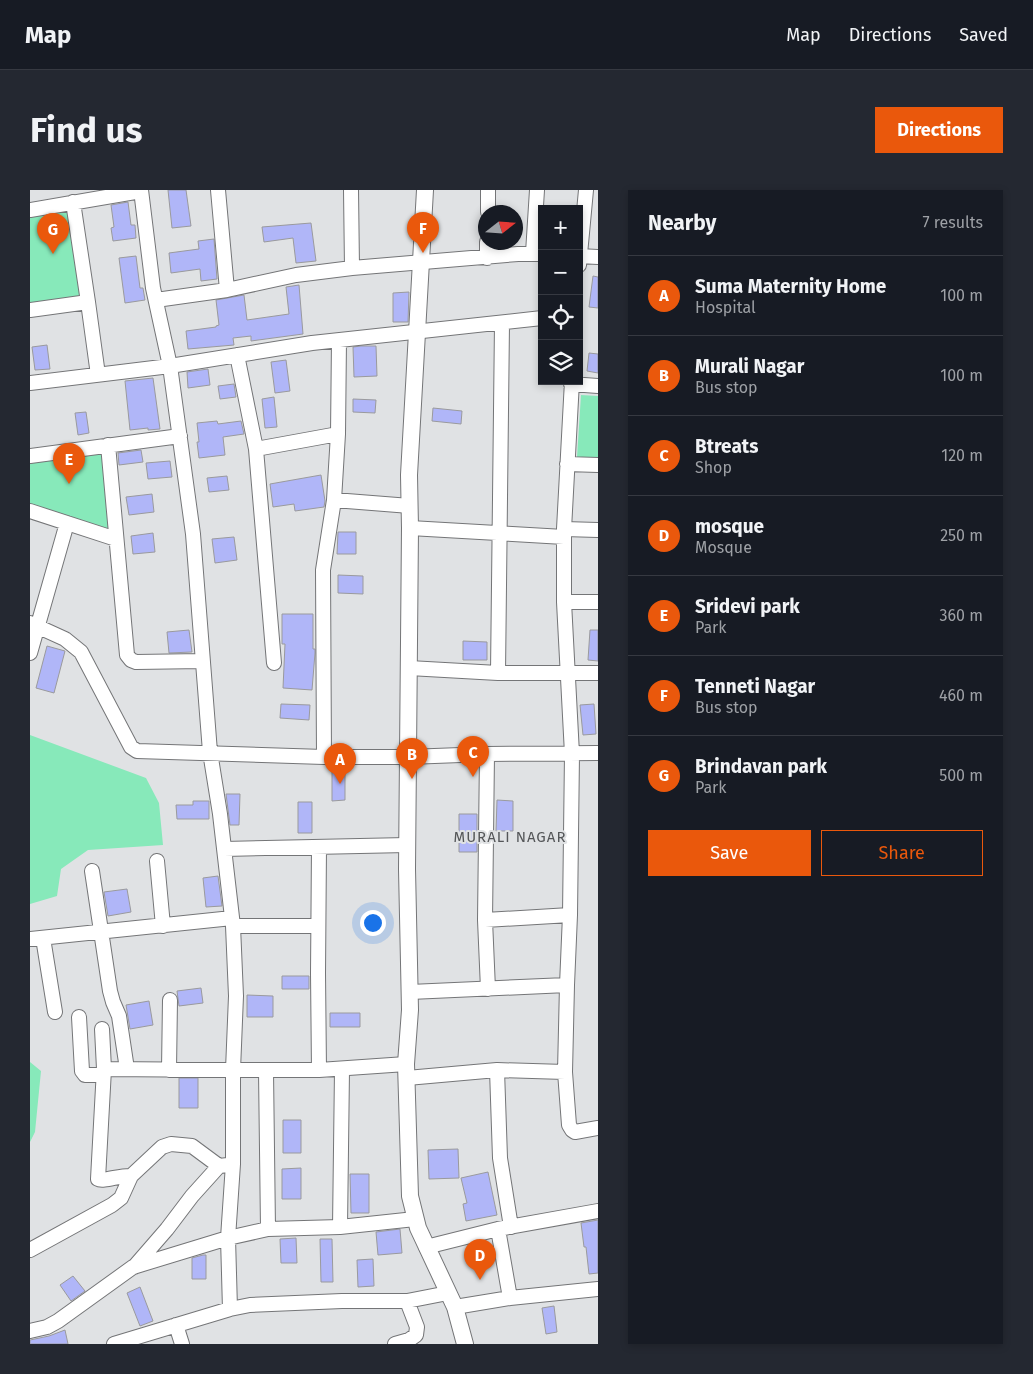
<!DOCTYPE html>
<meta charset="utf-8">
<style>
:root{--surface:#171b24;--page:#242831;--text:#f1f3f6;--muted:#9ea1a6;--line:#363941;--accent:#ea580c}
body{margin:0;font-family:"Fira Sans",sans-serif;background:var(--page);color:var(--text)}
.controls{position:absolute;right:15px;top:15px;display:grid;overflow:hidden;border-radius:0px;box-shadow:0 2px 8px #0003}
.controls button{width:45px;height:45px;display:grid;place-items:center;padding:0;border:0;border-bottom:1px solid var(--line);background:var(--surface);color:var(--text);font:25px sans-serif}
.compass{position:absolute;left:448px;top:15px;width:45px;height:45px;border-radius:50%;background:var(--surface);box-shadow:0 2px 8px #0003;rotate:73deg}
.you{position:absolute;left:342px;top:732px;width:18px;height:18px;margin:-12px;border:4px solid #fff;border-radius:50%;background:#1a73e8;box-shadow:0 0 0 8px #1a73e833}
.badge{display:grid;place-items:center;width:32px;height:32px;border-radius:50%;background:var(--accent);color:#fff;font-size:16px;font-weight:700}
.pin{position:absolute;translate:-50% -41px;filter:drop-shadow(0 1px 2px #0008)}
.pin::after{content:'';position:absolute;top:26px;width:18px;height:15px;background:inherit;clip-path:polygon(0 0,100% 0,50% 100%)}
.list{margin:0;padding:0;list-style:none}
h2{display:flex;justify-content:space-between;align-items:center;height:65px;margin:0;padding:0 20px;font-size:21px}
h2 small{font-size:16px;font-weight:400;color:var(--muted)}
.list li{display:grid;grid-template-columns:32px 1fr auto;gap:15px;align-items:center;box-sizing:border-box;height:80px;padding:0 20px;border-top:1px solid var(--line)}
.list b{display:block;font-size:19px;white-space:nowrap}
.list p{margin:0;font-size:16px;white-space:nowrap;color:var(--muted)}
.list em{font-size:16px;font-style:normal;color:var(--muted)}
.actions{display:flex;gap:10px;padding:15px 20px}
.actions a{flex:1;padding:11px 0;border:1px solid var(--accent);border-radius:0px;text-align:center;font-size:18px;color:var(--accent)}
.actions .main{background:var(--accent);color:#fff}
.icon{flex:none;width:28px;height:28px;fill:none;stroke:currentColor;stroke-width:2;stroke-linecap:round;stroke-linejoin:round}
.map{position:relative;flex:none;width:568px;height:1154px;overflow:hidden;border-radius:0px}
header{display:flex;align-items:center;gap:30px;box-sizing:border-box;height:70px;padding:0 25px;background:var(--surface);border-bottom:1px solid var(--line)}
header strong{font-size:24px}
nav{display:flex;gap:28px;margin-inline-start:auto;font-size:18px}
.intro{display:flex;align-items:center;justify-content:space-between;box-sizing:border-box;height:120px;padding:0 30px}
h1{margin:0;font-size:35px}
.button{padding:12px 22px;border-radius:0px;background:var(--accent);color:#fff;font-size:18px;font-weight:700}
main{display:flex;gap:30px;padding:0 30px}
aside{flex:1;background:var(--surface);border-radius:0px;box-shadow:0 2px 8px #0003}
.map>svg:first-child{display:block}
.green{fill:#87e9ba}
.building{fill:#b0b6f8;stroke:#9a9a9d}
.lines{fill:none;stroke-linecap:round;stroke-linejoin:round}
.minor-casing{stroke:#747577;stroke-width:16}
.major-casing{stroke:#747577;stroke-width:18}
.minor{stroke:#fff;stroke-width:14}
.major{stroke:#fff;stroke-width:16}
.labels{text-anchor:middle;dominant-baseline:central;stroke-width:4;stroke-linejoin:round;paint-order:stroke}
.neighbourhood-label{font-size:15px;letter-spacing:1px;fill:#545658;stroke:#e0e2e4}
</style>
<header>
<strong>Map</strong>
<nav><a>Map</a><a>Directions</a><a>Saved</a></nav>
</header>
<div class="intro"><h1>Find us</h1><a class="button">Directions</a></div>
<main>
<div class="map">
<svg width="568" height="1154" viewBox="0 0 568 1154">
<rect width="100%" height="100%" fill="#e0e2e4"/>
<path class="green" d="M39 16 53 106 0 114V22Z
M551 205 568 206V268L547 267Z
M74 259 83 341 0 317V270Z
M0 545 116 588 129 613 133 655 58 660 31 679 27 706 0 714Z
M0 872 11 881 5 942 0 952Z"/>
<path class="building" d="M138 0H156L161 36 142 38Z
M98 12 101 35H105L106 48 83 51 81 38 84 37 81 15Z
M281 33 286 71 266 73 263 48 234 52 232 37Z
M184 49 187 89 171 91 170 79 141 83 139 63 169 59 168 51Z
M106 66 110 98H113L115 110 95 113 89 68Z
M563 86 568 87V118L559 117Z
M269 95 273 144 221 151V146L203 148 204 155 158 159 156 141 186 137V136L189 135 186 110 214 105 217 130 259 124 256 97Z
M379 102 378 132H363V103Z
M17 155 20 179 5 180 2 157Z
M331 156H346L347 186 324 187 323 157Z
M559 163 568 164V183L557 181Z
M256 170 260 201 245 203 241 172Z
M178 179 180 195 158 198 157 182Z
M123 188 130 239 118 240V238L100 240 95 191Z
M204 194 206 207 190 209 188 196Z
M244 207 247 237 235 238 232 209Z
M323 209 346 210 345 223 323 222Z
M403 218 432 221 431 234 402 231Z
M56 222 59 243 48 245 45 223Z
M187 231 188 234 211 231 214 244 193 247 195 265 169 268 167 252H169L167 233Z
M111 260 113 272 89 275 88 263Z
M140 271 142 287 118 289 116 273Z
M291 285 295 311 294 317 265 321 264 314 243 317 240 294Z
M197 286 199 300 179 302 177 288Z
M122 304 124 322 99 325 96 307Z
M308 342H326V364H307Z
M123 343 125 362 103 364 101 346Z
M204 347 207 370 185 373 182 349Z
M308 385 333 386V404L308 403Z
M252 424H283V459H285V463L282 500 253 498 255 454H252Z
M159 440 162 462 139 463 137 442Z
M560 440H568V471L558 470Z
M433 451 457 452V470H433Z
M17 456 35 461 24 503 6 498Z
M251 514 280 515 279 530 250 528Z
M564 514 566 544 553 545 550 515Z
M302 581H315V610L302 611Z
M196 604H210L209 635H200Z
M467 610 483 611V641H466Z
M163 611H179V629H147L146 615H163Z
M268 612H282V643H268Z
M429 624H447V662H429Z
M188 686 192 716 176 717 173 688Z
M97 699 101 722 78 726 74 702Z
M252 786H279V799H252Z
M171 798 173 813 149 816 147 801Z
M217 805 243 806V827H217Z
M119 811 123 835 100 839 96 815Z
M300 823H330V837H300Z
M149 888H168V918H149Z
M253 930H271V963H253Z
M428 959 429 988 399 989 398 960Z
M271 978V1009H252V979Z
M458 982 467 1025 436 1031 433 1014 437 1013 431 988Z
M320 984H339V1023H321Z
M568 1030V1083L559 1084 556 1057H554L551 1033Z
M370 1039 372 1063 348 1065 346 1042Z
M266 1048 267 1073H251L250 1049Z
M290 1049H302L303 1092H291Z
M173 1065H176V1089H162V1068Z
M343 1069 344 1096 328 1097 327 1070Z
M43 1086 55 1101 41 1111 30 1095Z
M110 1097 123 1131 110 1136 97 1103Z
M524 1116 527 1142 516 1144 512 1118Z
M35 1140 38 1154H0V1150L19 1146Z"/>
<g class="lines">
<g class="minor-casing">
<path id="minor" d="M111 0 123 98 140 176 163 344 180 562 190 624 203 736 206 806 203 880H289
M321 0 322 78
M0 20 111 1
M458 22V0
M503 63 507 0
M549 66 568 67
M457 68V52
M549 75 556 0
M197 100 266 85 322 78 488 64H512
M126 110 197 100 188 0
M58 112 68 185
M0 120 58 112 43 12
M472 133 468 483H568
M207 165 226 259 244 473
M0 193 140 176 282 153 512 128
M541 194 568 196
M78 255 97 465 101 470 106 472 172 471
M226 259 308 244
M0 266 150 246
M537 274 568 275
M304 310 380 316
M0 321 86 349
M380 338 534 347
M534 339 568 340
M534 412H568
M0 433 35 449 51 462 101 557 107 561 294 567H378L457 564 568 563
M0 463 37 333
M379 478 468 483
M457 564 455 730 458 799
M294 567 293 380 304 310 308 244 309 150
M289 657 288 783 289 880 376 874
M194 659 377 655
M127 671 133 736
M62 681 80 801 83 812 89 826 97 879
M455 730 540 725
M203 736H288
M13 748 25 822
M0 749 202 728
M537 795 535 882 539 935 542 940 545 942 568 938
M380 802 537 795 540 725 542 564 534 412V339L542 191
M49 827 52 881 55 885H73
M72 839 74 879 68 989C73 992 91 985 101 986
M74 879 203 880V974L198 1048 200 1119
M139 880 140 810
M467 880 470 968 481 1037
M236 881 238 1039
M377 888 467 880 535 882
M310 1037 312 880
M468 1039 480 1108
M396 1057 468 1039 568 1021
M0 1060 82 1015 91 1008 101 986 132 957 141 954 162 956 189 976
M104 1077 137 1039 162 1006 189 976 198 975
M425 1117 480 1108 568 1099
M146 1135 152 1154
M0 1141 17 1137 28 1131 103 1077 198 1048 238 1039 310 1037 385 1029
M84 1154 200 1119 220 1115 312 1111H377L418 1103
M365 1154 379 1150 386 1145 387 1137 377 1111"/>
</g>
<g class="major-casing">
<path id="major" d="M395 0 379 285 380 338 377 679 380 820 376 874 380 1006 388 1038 425 1117 435 1154"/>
</g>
<use href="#minor" class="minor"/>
<use href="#major" class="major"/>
</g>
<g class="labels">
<g class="neighbourhood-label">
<text x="480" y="647">MURALI NAGAR</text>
</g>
</g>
</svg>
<div class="controls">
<button>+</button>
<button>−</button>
<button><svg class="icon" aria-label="locate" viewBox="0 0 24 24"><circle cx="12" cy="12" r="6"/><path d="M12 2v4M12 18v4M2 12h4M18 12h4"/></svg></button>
<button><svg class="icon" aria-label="layers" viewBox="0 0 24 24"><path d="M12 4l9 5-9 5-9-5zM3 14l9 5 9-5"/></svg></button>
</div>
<svg class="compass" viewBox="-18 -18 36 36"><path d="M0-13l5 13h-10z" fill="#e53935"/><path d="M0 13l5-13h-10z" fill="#9ea1a6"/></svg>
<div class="you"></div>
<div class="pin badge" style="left:310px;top:594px">A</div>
<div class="pin badge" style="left:382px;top:589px">B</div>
<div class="pin badge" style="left:443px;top:587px">C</div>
<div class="pin badge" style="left:450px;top:1090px">D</div>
<div class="pin badge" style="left:39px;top:294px">E</div>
<div class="pin badge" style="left:393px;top:63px">F</div>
<div class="pin badge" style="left:23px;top:64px">G</div>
</div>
<aside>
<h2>Nearby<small>7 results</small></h2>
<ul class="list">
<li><span class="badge">A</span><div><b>Suma Maternity Home</b><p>Hospital</p></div><em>100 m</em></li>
<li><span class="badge">B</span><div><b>Murali Nagar</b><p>Bus stop</p></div><em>100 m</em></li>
<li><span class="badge">C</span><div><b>Btreats</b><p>Shop</p></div><em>120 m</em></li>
<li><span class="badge">D</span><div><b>mosque</b><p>Mosque</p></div><em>250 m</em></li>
<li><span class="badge">E</span><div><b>Sridevi park</b><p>Park</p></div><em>360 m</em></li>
<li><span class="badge">F</span><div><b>Tenneti Nagar</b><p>Bus stop</p></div><em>460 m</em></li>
<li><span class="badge">G</span><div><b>Brindavan park</b><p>Park</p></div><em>500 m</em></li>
</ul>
<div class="actions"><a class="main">Save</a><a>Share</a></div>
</aside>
</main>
